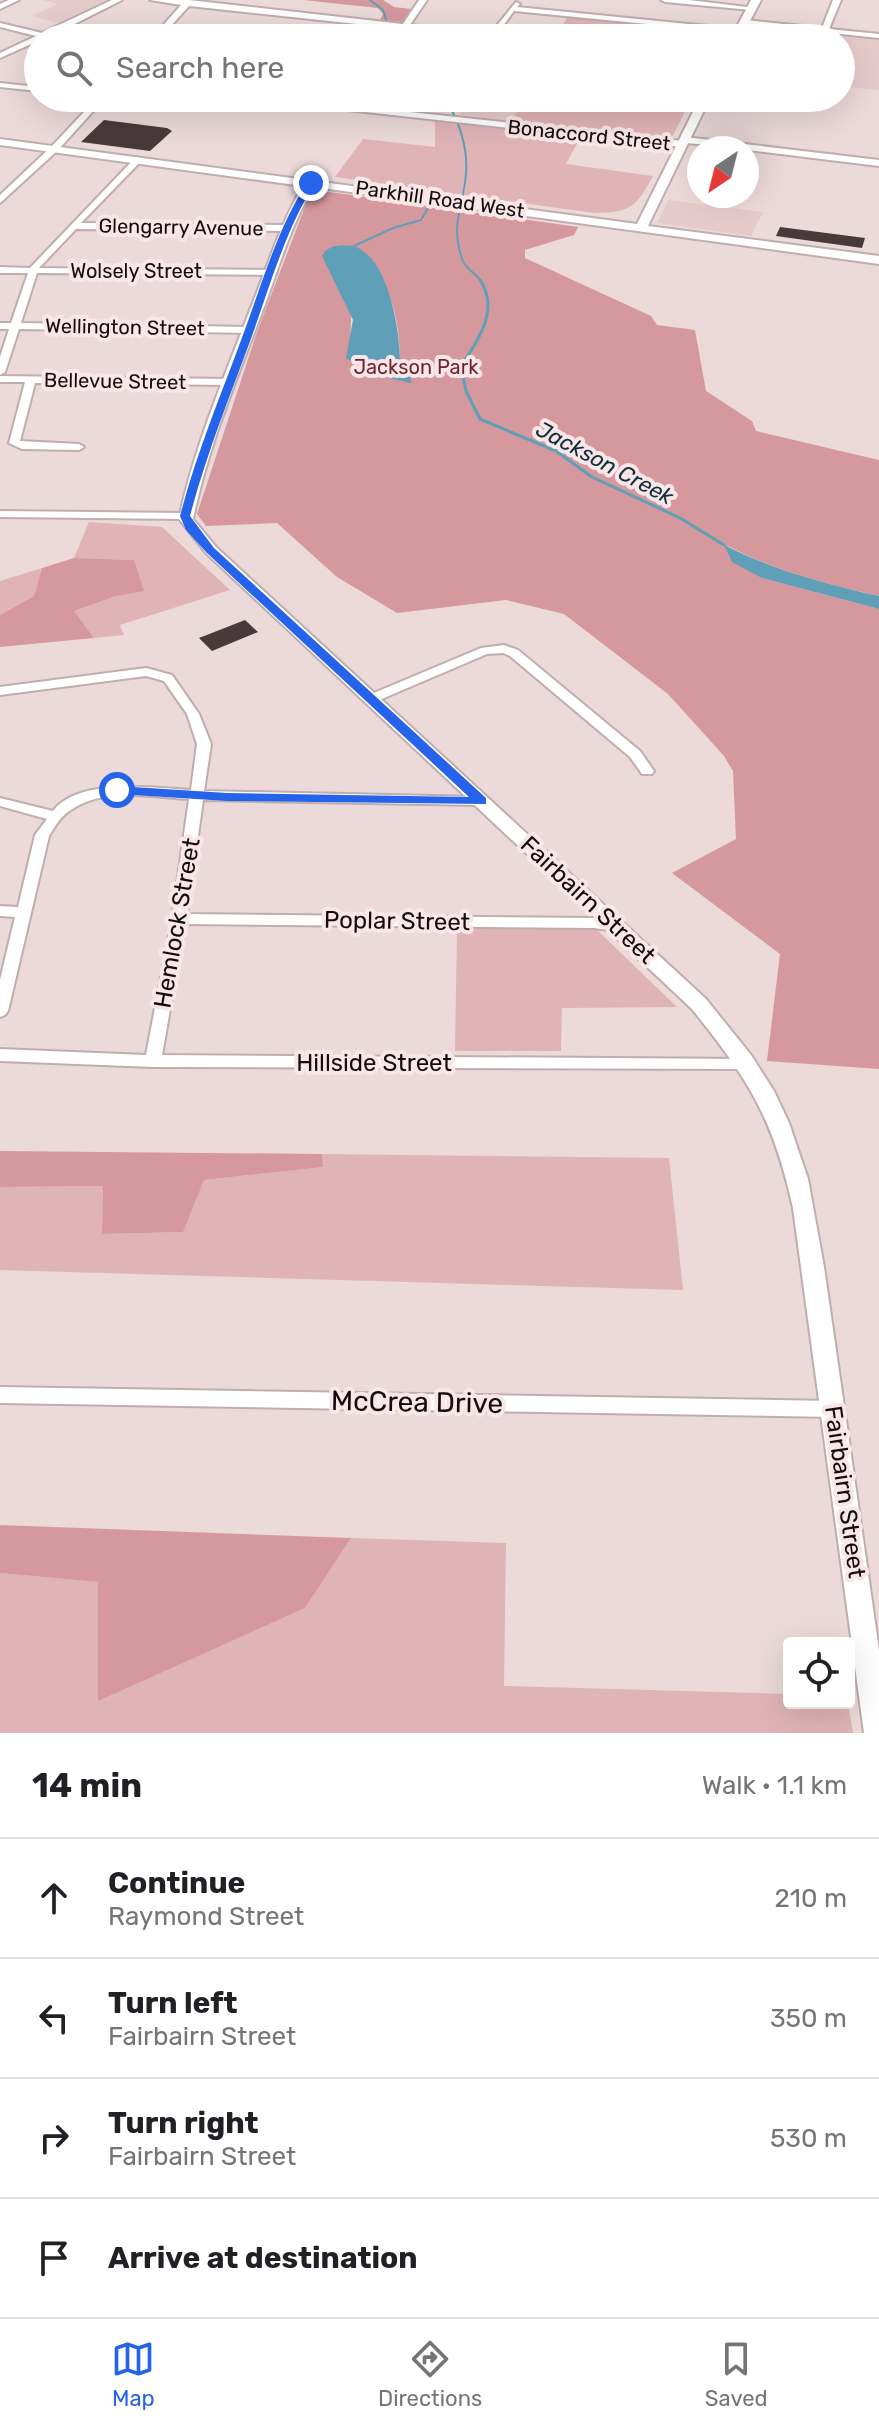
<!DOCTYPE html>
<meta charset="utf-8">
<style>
:root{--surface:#fff;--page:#f2f2f2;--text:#202124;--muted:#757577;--line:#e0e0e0;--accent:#2563eb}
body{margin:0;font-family:Rubik,sans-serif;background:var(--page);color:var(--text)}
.controls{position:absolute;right:24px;bottom:24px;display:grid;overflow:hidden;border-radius:8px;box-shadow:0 8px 32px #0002}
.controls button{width:72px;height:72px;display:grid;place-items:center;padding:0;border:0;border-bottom:2px solid var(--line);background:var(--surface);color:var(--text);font:40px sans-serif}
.compass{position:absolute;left:687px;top:136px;width:72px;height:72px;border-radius:50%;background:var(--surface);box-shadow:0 8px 32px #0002;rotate:215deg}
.stop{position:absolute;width:24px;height:24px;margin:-18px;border:6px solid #2563eb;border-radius:50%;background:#fff}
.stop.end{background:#2563eb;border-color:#fff;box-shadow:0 2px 8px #0008}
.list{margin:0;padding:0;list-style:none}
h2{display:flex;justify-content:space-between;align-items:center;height:104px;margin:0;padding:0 32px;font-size:34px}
h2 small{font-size:26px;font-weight:400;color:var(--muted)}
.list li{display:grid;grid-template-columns:52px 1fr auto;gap:24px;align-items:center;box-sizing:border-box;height:120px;padding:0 32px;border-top:2px solid var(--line)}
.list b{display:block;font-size:30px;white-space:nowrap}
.list p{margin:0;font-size:26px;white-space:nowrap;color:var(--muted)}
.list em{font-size:26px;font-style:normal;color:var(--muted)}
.icon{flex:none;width:44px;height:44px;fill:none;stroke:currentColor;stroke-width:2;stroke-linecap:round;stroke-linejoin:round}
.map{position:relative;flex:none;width:879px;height:1733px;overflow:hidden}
.search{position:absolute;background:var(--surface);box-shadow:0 8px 32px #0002;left:24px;right:24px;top:24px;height:88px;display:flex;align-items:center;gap:20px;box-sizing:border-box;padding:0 28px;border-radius:44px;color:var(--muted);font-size:30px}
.sheet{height:584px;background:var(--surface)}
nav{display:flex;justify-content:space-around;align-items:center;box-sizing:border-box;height:112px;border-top:2px solid var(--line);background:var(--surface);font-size:22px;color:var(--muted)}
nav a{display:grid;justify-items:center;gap:4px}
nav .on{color:var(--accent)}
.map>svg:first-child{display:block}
.built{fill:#e6cbcc}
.green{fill:#e0b3b7}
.forest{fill:#d5989d;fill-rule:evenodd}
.water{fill:#5f9fb7}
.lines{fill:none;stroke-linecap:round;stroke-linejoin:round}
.stream-far1{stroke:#5f9fb7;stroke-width:2}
.stream{stroke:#5f9fb7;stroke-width:3}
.building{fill:#483a3b}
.minor-casing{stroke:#bfadaf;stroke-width:4}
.major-casing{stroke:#bfadaf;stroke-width:4}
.minor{fill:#fff;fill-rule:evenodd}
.major{fill:#fff;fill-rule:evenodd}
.route{fill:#2563eb}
.labels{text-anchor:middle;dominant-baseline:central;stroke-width:8;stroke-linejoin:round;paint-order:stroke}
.far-street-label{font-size:20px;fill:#130d0e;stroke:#f9e6e8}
.far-park-label{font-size:20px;fill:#6f2632;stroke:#f9e6e8}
.far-water-label{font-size:22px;font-style:italic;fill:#0f2f39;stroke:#f9e6e8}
.street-label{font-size:24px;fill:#130d0e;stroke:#f9e6e8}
.near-street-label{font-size:28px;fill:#130d0e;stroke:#f9e6e8}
</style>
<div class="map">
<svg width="879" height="1733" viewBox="0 0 879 1733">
<rect width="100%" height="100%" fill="#ecd9da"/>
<path class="built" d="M42 0H106L58 23 32 16 58 4Z
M754 25 879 39V90L841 86V38H749Z
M452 98H527L510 122 462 116Z
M668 200 763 212 751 236 657 223Z"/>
<path class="green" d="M568 16 700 29 696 38H555Z
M527 98H692L670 141 510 122Z
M435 121 581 136 566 164 653 176C635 208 632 212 594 213L335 177 363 139 435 147Z
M89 522 162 527 230 590 120 625 124 635 94 638 73 611 116 596 134 560 74 558Z
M42 568 34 596 0 615V581Z
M457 929H596L677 1007 562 1008 561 1051H455Z
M322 1154 669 1158 683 1290 0 1270V1187L103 1186 102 1234 182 1232 204 1180 322 1167Z
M351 1538 506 1543 504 1686 789 1694V1703H848L853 1733H0V1573L99 1582 98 1700 305 1608Z"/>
<path class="forest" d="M303 0H383L394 7 411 9 402 22 380 20 383 14 378 8Z
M330 192 578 227 574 235 525 250V258L651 316 657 325 695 330 706 391 752 421 756 431 879 460V596C825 584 775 571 726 545L762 578 879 609V1069L767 1061 780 954 672 873 736 839 733 771 724 756 668 694 564 614 506 600 397 613 337 577 277 523 206 526 197 514 257 332 308 199 318 193ZM354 246C390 274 400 318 400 363L410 373 350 345Z
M74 558 134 560 144 591 116 596 74 611 94 638 0 647V615L34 596 42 568Z
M0 1151 322 1154 323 1167 204 1180 183 1232 102 1234 103 1186 0 1187Z
M0 1525 351 1538 305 1608 98 1701V1582L0 1573Z"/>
<path class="water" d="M334 246C339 246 347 245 353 246 389 256 400 332 400 362L410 373 411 383 380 376 346 358 353 320 322 256 326 250Z
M724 545C774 570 825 584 879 596V609L762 578 732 562Z"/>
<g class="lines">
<path class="stream-far1" d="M370 0 383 10 392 38
M445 98C459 122 468 145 466 174 463 208 450 223 462 259 465 268 476 274 482 282
M354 246 393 228 421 220 428 208"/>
<path class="stream" d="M480 280C500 309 478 341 461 366L466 391 480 419 556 451 592 477 680 518 724 545"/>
</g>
<path class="building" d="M104 120 167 128 172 131 150 151 81 142Z
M780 227 865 238 862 248 776 236Z
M245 620 258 632 212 651 199 638Z"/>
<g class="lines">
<g class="minor-casing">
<path id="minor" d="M9 0H19L0 9V4Z
M112 0H122L47 38H38V41L0 58V53L36 36 0 27V23L42 33Z
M150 0H189L403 24 419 0H427L410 25 490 34 516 2 520 4 517 7 739 29 743 31 739 33 514 11 497 34 514 38H489L189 6 160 38H152L181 5Z
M661 0H689L755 8 751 10 665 2Z
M833 0H841L829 29 879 34V38L745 24 741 22 745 20 822 28Z
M0 83 38 87V91L0 87Z
M97 98H105L58 150 0 203V195L52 146Z
M253 98H279L682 141V138L685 137 879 160V166L747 150V148L685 143V146L682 147 257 100Z
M136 157 143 159 81 223 288 225 293 228 288 231 76 229 39 268 271 270 276 273 274 275 37 273 21 323 249 327 254 330 249 333 19 329 5 372 0 375V357L9 329H0V323H11L28 273H0V267L30 268Z
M0 376 230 379 235 382 230 385 35 383 20 441 79 444 84 447 79 450 22 449 9 443 25 382H0Z
M0 511 185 513 191 516 185 519 0 517Z
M504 645 518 650 640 751 654 771 652 774H642L630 757 510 656 503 653 487 654 377 701H369L367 698 369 695 481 648Z
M146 668 172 675 199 714 211 744 204 791 481 797 488 801 481 805 203 800 187 914 594 918 616 921 623 926 616 931 594 928 185 924 162 1055 747 1059 752 1061 755 1065 752 1069 153 1067 0 1061V1049L146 1055 172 919 189 799C150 797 102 786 68 812 60 817 54 828 49 836L8 1011 5 1015 0 1017V980L15 917 0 916V906L18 907 35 835 47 819 0 806V798L53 811C79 777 153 788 191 790L197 744 187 714 164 681 146 676 0 695V687Z
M0 1387 834 1401 840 1403 843 1409 840 1415 834 1417 0 1403Z"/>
</g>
<g class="major-casing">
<path id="major" d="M751 0H761L741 38H731Z
M700 98H710L648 226 879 256V264L314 187C291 224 279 267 264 307 238 376 208 446 193 519L216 547 706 999 751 1055 774 1091 789 1123 808 1179 824 1267 879 1650V1733H864L793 1208C773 1118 749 1080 692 1009L206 553 179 519C194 447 224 378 250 310 267 268 280 224 303 186L0 145V139L637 224Z"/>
</g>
<use href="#minor" class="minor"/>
<use href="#major" class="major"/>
</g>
<path class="route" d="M308 181 315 183C286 229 270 285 252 336 230 396 206 455 190 516L214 548 486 798V804L227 801 117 794 111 790 117 786 227 793 469 797 207 553 186 530 180 516C196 454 221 395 243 335 262 283 278 227 308 181Z"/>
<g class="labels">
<g class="far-street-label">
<text transform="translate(589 135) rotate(6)">Bonaccord Street</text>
<text transform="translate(440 199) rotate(8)">Parkhill Road West</text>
<text transform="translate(181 227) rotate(1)">Glengarry Avenue</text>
<text x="136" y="271">Wolsely Street</text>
<text transform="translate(125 327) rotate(1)">Wellington Street</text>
<text transform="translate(115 381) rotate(1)">Bellevue Street</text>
</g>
<g class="far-park-label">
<text x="416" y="367">Jackson Park</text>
</g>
<g class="far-water-label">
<text transform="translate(605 463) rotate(28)">Jackson Creek</text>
</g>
<g class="street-label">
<text transform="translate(588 900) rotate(43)">Fairbairn Street</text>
<text transform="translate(397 921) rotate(1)">Poplar Street</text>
<text transform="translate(177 923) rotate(-80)">Hemlock Street</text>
<text x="374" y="1063">Hillside Street</text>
<text transform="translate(845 1492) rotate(82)">Fairbairn Street</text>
</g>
<g class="near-street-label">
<text transform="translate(417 1402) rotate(1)">McCrea Drive</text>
</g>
</g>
</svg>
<div class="controls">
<button><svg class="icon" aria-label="locate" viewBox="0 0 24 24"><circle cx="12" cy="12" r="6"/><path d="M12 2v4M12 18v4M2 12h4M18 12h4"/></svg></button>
</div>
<svg class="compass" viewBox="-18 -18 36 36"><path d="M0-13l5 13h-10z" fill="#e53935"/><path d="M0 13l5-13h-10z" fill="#757577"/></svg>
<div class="stop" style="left:117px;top:790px"></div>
<div class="stop end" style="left:311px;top:183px"></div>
<div class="search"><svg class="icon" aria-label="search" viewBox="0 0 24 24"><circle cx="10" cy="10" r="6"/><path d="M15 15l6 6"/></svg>Search here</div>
</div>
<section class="sheet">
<h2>14 min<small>Walk · 1.1 km</small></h2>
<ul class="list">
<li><svg class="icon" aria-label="ahead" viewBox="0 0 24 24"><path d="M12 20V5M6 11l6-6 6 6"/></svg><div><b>Continue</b><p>Raymond Street</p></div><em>210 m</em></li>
<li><svg class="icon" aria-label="left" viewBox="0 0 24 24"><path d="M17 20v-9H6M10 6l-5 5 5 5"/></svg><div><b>Turn left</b><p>Fairbairn Street</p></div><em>350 m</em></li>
<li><svg class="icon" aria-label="right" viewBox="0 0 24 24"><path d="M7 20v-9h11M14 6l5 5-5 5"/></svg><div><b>Turn right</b><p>Fairbairn Street</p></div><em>530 m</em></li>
<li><svg class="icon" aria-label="arrive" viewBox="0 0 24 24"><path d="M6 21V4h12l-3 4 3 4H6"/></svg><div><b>Arrive at destination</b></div></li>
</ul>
</section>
<nav>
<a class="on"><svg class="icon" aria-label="map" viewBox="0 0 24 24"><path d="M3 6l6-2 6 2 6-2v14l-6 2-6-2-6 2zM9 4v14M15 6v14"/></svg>Map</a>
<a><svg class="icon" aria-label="directions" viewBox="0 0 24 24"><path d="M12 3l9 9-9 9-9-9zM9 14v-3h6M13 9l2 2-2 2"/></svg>Directions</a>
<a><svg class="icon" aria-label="saved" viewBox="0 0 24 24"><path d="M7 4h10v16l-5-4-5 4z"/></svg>Saved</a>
</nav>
